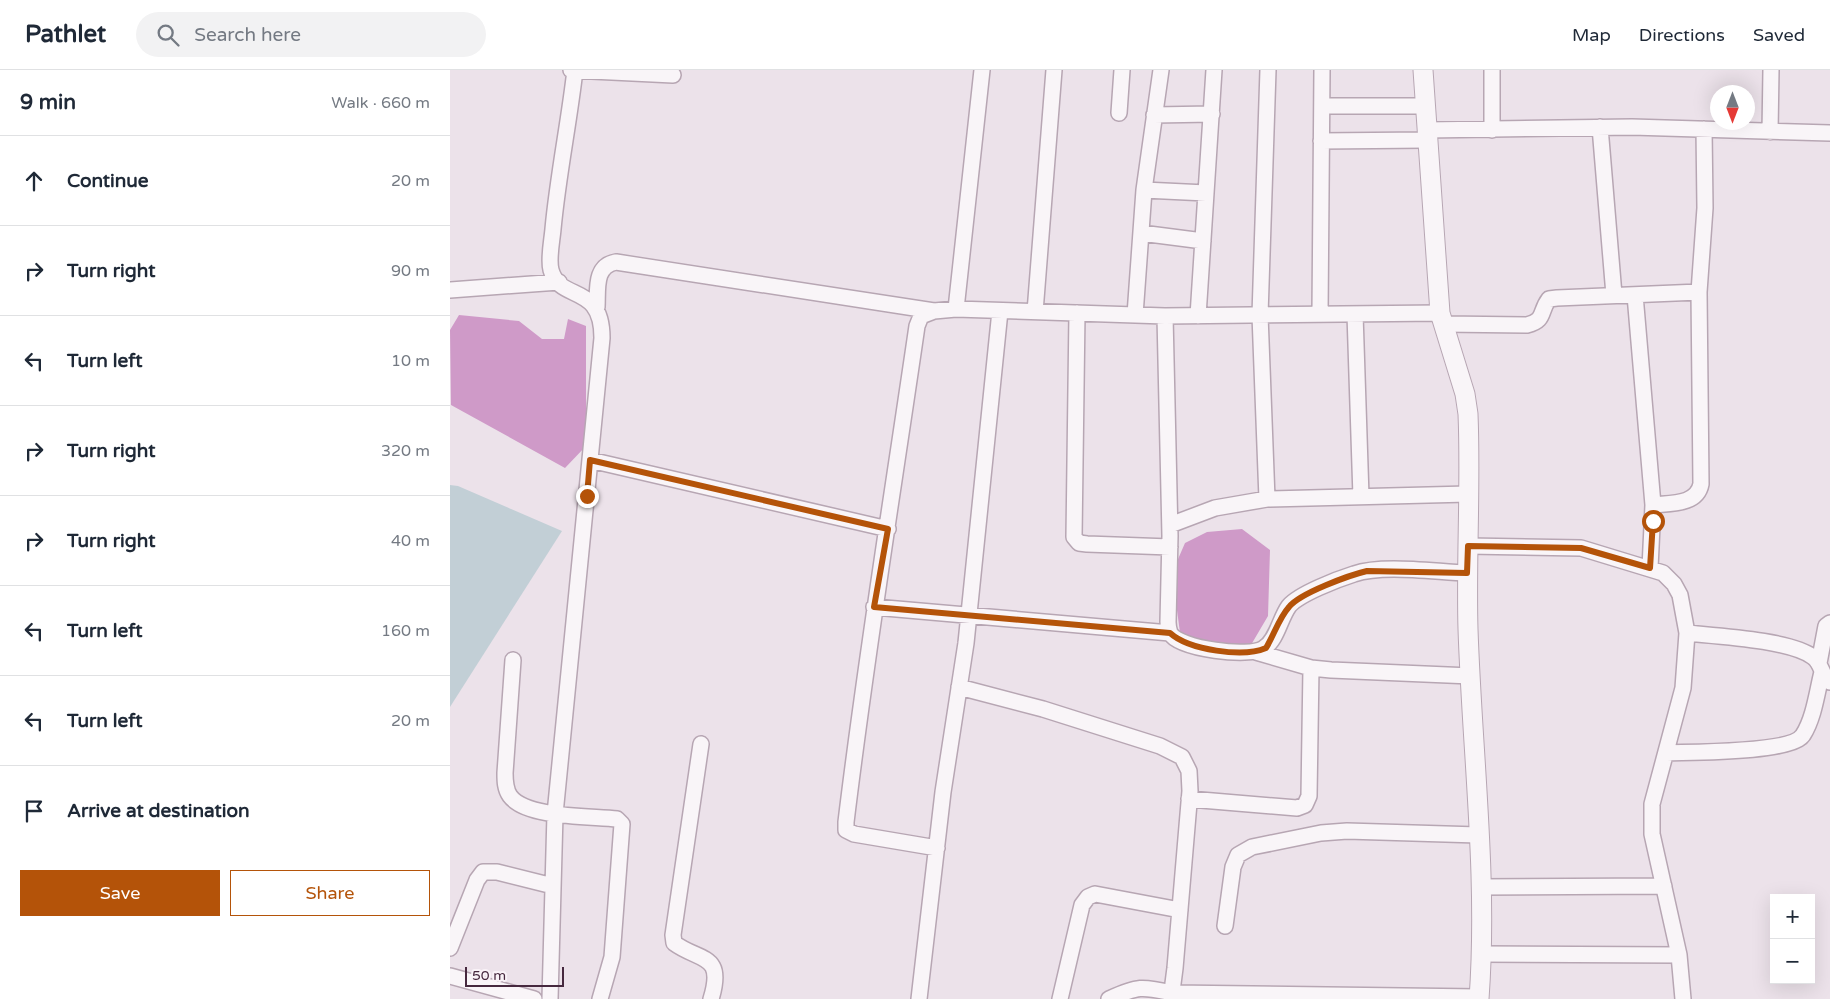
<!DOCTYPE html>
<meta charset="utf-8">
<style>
:root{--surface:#fff;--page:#f2f2f3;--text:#1f2937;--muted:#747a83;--line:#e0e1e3;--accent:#b45309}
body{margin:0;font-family:"Varela Round",sans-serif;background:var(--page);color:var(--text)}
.controls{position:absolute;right:15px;bottom:15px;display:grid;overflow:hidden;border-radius:0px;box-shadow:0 5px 20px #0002}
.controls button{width:45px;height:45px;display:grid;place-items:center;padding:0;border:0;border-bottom:1px solid var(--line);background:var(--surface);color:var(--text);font:25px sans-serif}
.compass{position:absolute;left:1260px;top:15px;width:45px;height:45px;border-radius:50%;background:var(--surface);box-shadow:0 5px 20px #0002;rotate:180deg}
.scale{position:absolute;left:15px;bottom:12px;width:99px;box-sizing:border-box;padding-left:5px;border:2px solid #46283e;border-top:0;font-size:14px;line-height:18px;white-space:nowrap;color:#46283e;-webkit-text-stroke:4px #f9f2f7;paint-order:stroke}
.stop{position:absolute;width:15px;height:15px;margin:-11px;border:4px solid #b45309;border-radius:50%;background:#fff}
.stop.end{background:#b45309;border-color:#fff;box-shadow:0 1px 5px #0008}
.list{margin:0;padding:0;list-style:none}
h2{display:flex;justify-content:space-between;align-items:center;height:65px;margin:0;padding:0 20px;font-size:21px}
h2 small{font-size:16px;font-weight:400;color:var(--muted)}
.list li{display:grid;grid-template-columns:32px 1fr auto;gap:15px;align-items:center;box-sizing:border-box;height:90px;padding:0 20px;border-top:1px solid var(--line)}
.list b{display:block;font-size:19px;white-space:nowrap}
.list em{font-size:16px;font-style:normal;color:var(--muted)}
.actions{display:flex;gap:10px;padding:15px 20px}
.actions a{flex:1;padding:11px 0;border:1px solid var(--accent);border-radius:0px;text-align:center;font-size:18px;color:var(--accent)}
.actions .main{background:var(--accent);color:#fff}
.icon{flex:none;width:28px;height:28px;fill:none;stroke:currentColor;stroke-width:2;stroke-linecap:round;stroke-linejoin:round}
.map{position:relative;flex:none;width:1380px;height:929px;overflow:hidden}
header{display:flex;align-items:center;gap:30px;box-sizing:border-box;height:70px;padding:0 25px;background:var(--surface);border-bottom:1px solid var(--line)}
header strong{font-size:24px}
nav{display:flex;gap:28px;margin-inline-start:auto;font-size:18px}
.search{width:350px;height:45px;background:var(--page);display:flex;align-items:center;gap:12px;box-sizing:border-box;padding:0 18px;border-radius:28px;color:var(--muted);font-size:19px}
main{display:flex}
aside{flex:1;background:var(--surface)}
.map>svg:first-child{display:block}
.green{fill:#c2cfd6}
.water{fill:#cf9ac8}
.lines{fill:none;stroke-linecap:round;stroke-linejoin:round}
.minor-casing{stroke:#b7a6b3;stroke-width:18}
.tertiary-casing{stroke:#b7a6b3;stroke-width:21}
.minor{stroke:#f9f5f8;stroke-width:15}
.tertiary{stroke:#f9f5f8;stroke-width:19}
.route{stroke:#b45309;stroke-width:6}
</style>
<header>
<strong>Pathlet</strong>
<div class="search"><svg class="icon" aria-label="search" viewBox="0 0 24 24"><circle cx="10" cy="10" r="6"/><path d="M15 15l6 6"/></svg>Search here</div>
<nav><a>Map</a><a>Directions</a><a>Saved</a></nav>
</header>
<main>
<aside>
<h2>9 min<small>Walk · 660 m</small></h2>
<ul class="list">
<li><svg class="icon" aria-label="ahead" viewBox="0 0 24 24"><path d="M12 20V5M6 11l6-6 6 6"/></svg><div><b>Continue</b></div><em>20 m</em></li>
<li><svg class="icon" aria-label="right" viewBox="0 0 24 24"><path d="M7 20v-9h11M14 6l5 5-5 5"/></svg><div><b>Turn right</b></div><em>90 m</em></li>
<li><svg class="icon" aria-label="left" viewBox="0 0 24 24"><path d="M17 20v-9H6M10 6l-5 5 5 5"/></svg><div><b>Turn left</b></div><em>10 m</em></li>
<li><svg class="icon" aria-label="right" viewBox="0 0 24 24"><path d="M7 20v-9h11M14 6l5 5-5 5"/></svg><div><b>Turn right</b></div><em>320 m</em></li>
<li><svg class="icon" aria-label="right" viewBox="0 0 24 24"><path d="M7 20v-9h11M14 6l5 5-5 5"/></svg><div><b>Turn right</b></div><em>40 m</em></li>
<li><svg class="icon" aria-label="left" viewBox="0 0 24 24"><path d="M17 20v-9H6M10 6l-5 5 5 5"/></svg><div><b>Turn left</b></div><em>160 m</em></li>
<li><svg class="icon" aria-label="left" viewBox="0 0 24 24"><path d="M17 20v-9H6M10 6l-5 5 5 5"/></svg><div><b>Turn left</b></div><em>20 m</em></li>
<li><svg class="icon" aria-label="arrive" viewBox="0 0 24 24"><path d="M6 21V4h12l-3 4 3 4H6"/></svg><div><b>Arrive at destination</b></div></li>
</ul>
<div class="actions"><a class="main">Save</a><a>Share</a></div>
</aside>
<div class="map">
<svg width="1380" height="929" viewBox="0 0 1380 929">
<rect width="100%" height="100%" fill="#ece2ea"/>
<path class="green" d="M0 415 8 416 112 461 0 637Z"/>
<path class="water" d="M9 245 69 251 92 269H114L118 249 136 256V376L115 398 1 335 0 260Z
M792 459 820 480 818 546 798 580 731 570 722 503 735 473 757 462Z"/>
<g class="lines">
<g class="minor-casing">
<path id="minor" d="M121 0 223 5
M872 36H974
M669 43 672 0
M704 45 762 44
M1150 57 1164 225
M976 60 1182 57 1380 63
M1042 60V0
M1320 62 1321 0
M871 71 976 70
M694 120 756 123
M691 163 753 171
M0 220 109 212
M1185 225 1203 435 1200 498
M147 237C148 219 144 196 166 192L484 241
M506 239 532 0
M585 242 604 0
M627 243 624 467 629 473 637 474 720 477
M870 244 872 0
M905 244 911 427
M685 245 694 120 711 0
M715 246 720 466 718 552C718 555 719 560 720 563 729 579 800 588 814 578 827 570 830 548 839 536 849 524 888 509 904 504 933 494 985 502 1017 503
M748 246 764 0
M993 254 1077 255C1096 250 1089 242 1099 229L1107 228 1249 222
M140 390 438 459
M817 429 810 245 818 0
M1203 435C1221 433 1247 435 1251 414L1249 222 1255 138 1254 59
M720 455 765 438 817 429 1018 424
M1018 476 1131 478 1213 503 1224 514 1230 525 1237 563 1233 618 1202 734V764L1229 885 1233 929
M424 537 720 563
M1237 563C1266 566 1341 570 1363 587 1372 593 1371 606 1380 612
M806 582 861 598 881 600 1021 606
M63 590 55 703C55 711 55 719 60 726 76 748 141 746 167 749L172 754 162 887 150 929
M1369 593 1376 556 1380 553
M509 617 593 639 710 676 732 687 739 701 740 721 725 898 721 929
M251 674 223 865 224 873C250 892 275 883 261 929
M1217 683C1240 682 1342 683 1353 665 1364 648 1367 622 1372 602
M739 729 847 738 855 735 859 726 861 598
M487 778 404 764 396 760V752C416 586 443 421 467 256L471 246 484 241 506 239 715 246 990 243
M1030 817 1214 816
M775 856 783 797 788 785 802 777 871 763 897 761 1028 765
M0 878 27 810 33 802H47L103 816
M1032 884 1229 885
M0 906 84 929
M100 929 105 744 152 268C152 212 110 233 101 200 98 189 102 171 103 159 108 105 119 53 125 0
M469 929 493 722 516 573 550 241
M610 929 632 835 638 827 645 824 730 840
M659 929C688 916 692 916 722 923L1029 927"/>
</g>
<g class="tertiary-casing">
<path id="tertiary" d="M973 0 990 243 1015 324 1018 344C1021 416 1016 488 1018 559 1022 682 1038 806 1029 929"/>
</g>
<use href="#minor" class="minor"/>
<use href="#tertiary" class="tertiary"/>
</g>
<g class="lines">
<path class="route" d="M137 426 140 390 438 459 424 537 720 563C739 580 793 588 816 578 824 565 829 548 839 537 850 523 900 505 917 501L1017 503 1018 476 1131 478 1200 498 1203 451"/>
</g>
</svg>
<div class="controls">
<button>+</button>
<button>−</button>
</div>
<svg class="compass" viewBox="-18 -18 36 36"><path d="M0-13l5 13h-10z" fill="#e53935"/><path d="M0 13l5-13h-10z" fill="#747a83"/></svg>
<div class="scale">50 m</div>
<div class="stop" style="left:1203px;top:451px"></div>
<div class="stop end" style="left:137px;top:426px"></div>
</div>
</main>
